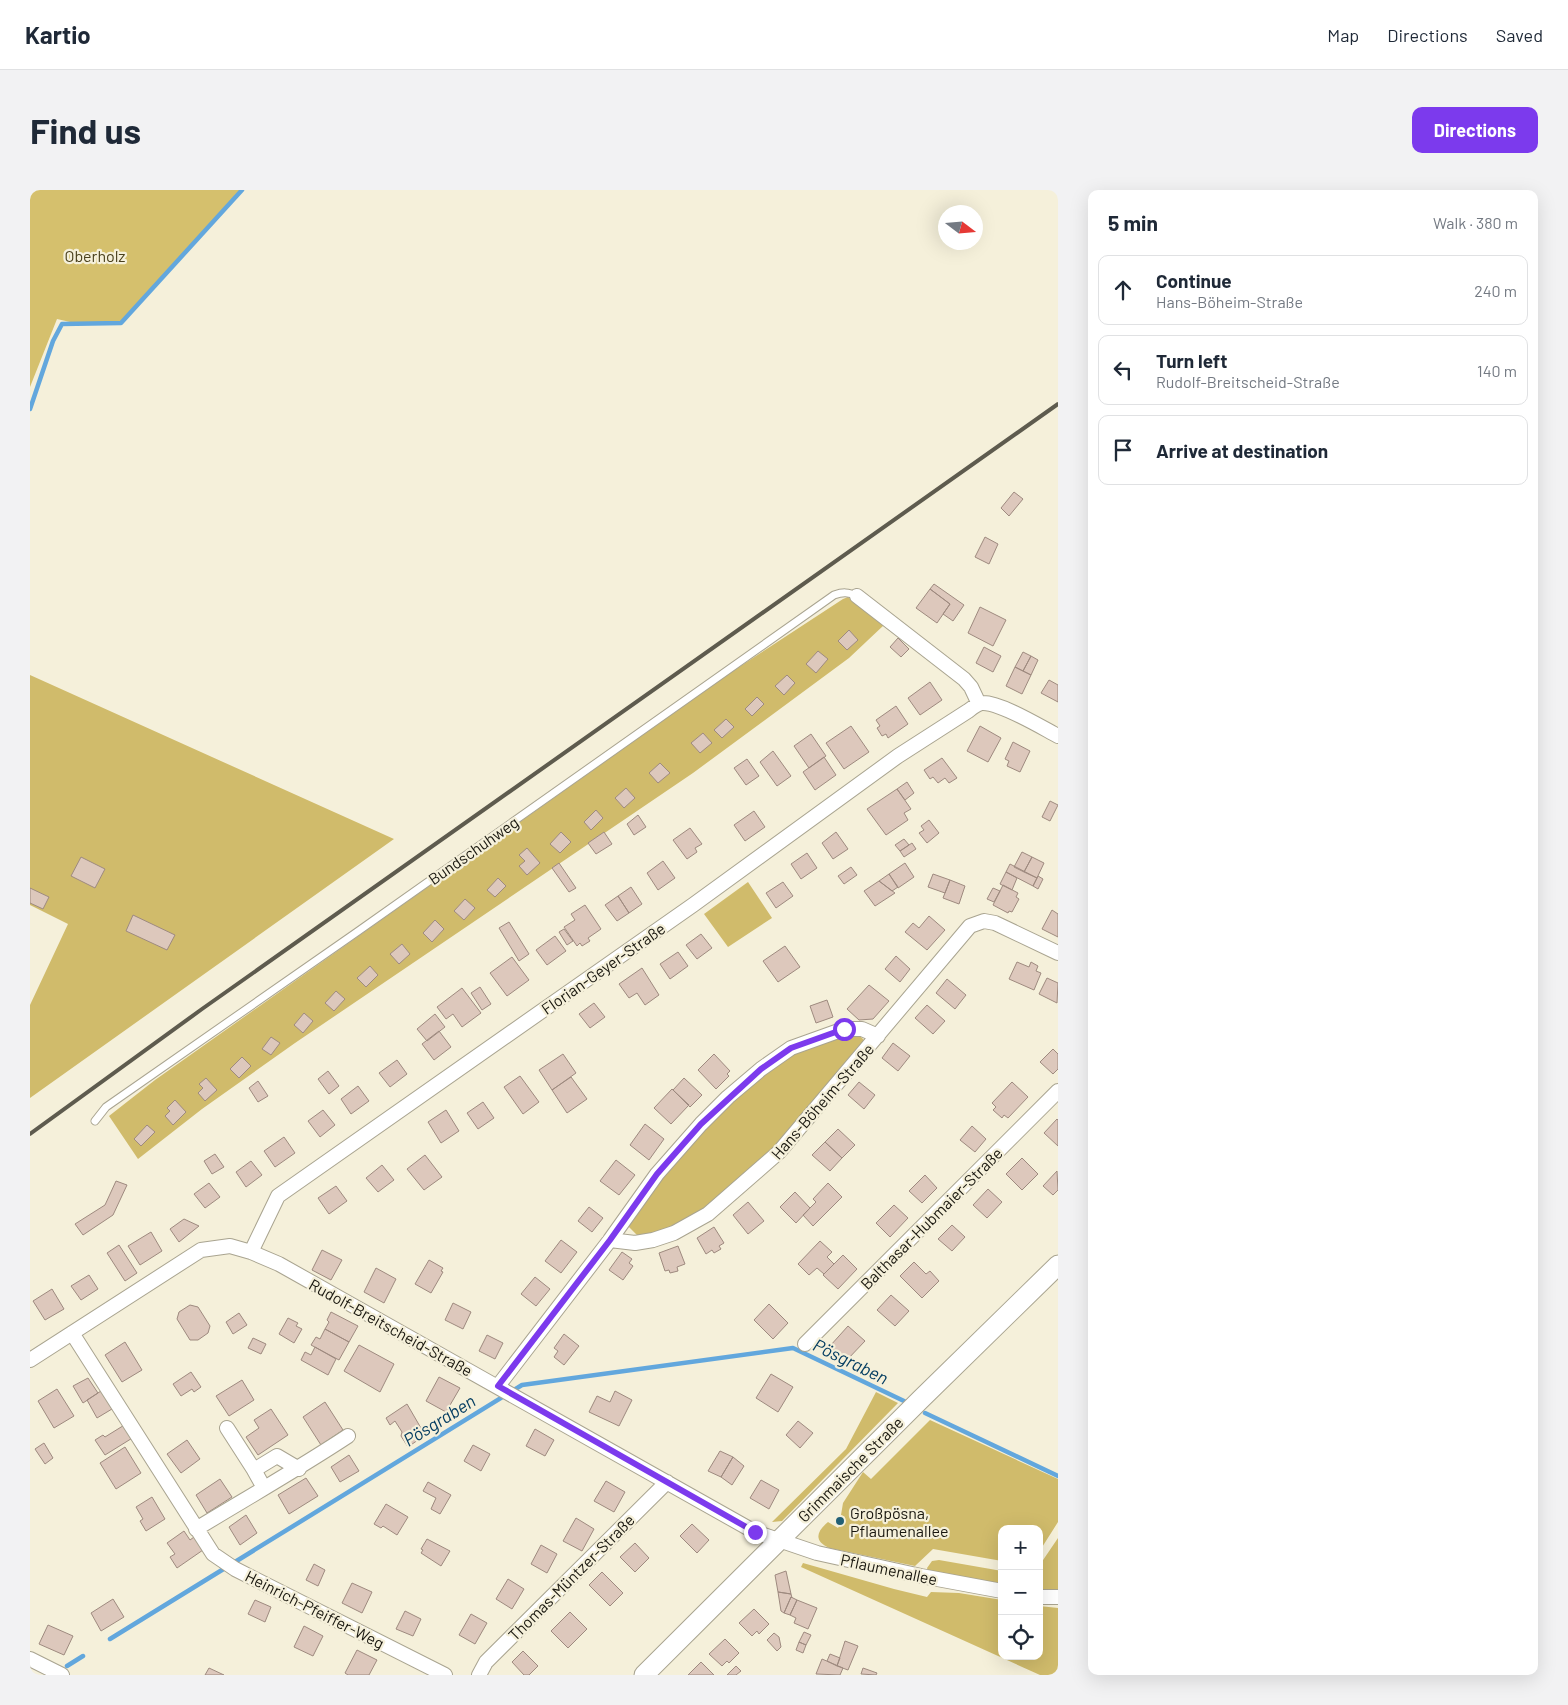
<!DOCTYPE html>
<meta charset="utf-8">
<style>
:root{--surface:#fff;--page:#f2f2f3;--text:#1f2937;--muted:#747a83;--line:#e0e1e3;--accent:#7c3aed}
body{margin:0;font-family:Barlow,sans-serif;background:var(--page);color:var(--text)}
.controls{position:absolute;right:15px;bottom:15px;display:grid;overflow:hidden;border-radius:10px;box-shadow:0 5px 20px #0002}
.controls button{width:45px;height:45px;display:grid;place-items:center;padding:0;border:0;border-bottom:1px solid var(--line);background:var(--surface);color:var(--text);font:25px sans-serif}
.compass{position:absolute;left:908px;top:15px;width:45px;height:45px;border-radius:50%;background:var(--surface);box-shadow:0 5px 20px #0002;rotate:106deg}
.stop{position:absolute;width:15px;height:15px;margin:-11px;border:4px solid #7c3aed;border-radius:50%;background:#fff}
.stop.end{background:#7c3aed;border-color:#fff;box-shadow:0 1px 5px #0008}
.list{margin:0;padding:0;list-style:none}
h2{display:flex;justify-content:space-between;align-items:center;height:65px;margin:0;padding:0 20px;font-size:21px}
h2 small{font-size:16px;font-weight:400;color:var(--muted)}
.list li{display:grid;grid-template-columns:32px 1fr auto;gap:15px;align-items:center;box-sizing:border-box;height:70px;margin:0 10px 10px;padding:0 10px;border:1px solid var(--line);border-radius:10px}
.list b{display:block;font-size:19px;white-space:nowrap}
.list p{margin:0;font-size:16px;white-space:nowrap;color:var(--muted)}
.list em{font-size:16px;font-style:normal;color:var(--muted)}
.icon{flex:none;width:28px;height:28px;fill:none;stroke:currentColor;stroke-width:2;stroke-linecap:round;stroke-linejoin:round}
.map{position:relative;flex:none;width:1028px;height:1485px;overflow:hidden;border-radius:10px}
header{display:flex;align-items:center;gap:30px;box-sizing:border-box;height:70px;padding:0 25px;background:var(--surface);border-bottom:1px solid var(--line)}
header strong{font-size:24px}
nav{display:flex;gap:28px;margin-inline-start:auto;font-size:18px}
.intro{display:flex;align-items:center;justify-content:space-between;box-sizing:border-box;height:120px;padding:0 30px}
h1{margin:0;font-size:35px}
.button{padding:12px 22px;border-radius:10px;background:var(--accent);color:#fff;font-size:18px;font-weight:700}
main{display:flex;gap:30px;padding:0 30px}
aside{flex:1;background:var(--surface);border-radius:10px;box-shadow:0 5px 20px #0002}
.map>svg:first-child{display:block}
.green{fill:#d0bb6b}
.forest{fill:#d5c06d}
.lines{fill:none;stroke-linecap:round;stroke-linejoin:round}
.stream{stroke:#62a7dd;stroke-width:4.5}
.building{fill:#ddc8bc;stroke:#9e8a7f}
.service-casing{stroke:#a9a490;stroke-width:9}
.minor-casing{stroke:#a9a490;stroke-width:16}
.secondary-casing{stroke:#a9a490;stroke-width:21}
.service{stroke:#fff;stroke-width:7}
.minor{stroke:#fff;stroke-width:14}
.secondary{stroke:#fff;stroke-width:19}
.rail{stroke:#5e5b4e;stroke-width:4}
.route{stroke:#7c3aed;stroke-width:6}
.poi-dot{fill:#226076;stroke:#f5f0da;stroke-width:2}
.labels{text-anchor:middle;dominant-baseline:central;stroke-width:4.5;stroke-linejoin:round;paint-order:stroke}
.park-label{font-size:16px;fill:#4a411d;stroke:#f5f0da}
.street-label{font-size:16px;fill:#19170f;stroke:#f5f0da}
.poi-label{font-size:16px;fill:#19170f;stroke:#f5f0da;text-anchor:start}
.water-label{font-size:18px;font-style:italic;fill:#043d61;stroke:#f5f0da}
</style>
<header>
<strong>Kartio</strong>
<nav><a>Map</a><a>Directions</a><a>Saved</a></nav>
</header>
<div class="intro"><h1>Find us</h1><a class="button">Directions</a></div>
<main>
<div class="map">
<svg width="1028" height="1485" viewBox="0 0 1028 1485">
<rect width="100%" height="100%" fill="#f5f0da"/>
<path class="green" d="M818 407 854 435 819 468 663 583 265 853 172 919 108 969 79 926 125 890 700 483 813 409Z
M0 485 364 649 0 908V815L38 734 0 715Z
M718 692 742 728 698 757 674 724Z
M821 844 829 845 835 851 746 958 678 1019 647 1037 610 1048 597 1035 631 986 701 910 763 862Z
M846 1202 868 1213 752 1331 742 1332 816 1259Z
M900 1230 1028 1289V1332L1009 1362V1339H972V1371L903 1359 885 1376 799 1358C784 1351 786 1342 798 1332L808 1338 815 1327 811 1325 813 1313 833 1282 841 1289Z
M1028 1348V1403H1009V1376Z
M909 1370 972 1381V1396L898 1381 897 1378 902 1371Z
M773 1373 864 1399 897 1407 901 1402 929 1403 972 1410V1466H1009V1416L1028 1418V1485H1010L771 1377Z"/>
<path class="forest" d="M0 0H212L91 133 53 135 27 129 0 197Z"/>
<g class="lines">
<path class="stream" d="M0 219 23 151 32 134 91 133 212 0
M895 1223 1028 1286
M80 1449 492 1195 763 1158 874 1211
M37 1476 53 1466"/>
</g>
<path class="building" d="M984 302 993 309 979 326 971 318Z
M955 347 968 354 959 374 945 367Z
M904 394 934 415 923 431 913 424 920 414 900 399Z
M900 399 920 414 907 433 886 418Z
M950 417 976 430 963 456 938 443Z
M819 440 828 450 817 460 808 451Z
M868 448 879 459 871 467 860 457Z
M954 457 971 466 963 482 946 473Z
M788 461 798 469 786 483 776 474Z
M993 462 1001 466 993 481 985 477Z
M1001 466 1008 470 1001 485 993 481Z
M985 477 1001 485 992 504 976 496Z
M757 485 765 493 754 505 745 496Z
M1019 490 1028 495V512L1011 503Z
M900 492 912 510 890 525 878 508Z
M727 507 734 514 722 526 715 519Z
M866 516 878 534 858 548 856 544 852 546 847 538 850 536 846 530Z
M696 529 704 537 692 548 684 540Z
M821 536 839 562 814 579 796 553Z
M950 536 971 548 958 572 937 561Z
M673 543 682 553 670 563 661 553Z
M781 544 796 566 779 578 764 556Z
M983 552 1000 561 990 582 977 576 979 571 975 569Z
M743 561 761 586 747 596 730 572Z
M794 567 806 585 785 600 773 582Z
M912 568 927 588 919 593 915 588 908 593 903 587 900 589 894 580Z
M717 569 729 586 716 595 704 578Z
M630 573 640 583 628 593 619 583Z
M877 592 884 603 875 610 867 599Z
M596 598 605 608 594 618 585 608Z
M867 599 881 619 874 623 878 630 856 645 837 619Z
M1020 611 1028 615 1020 631 1012 627Z
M566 620 573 628 561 640 554 632Z
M724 621 735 637 715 651 704 635Z
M608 625 616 637 604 645 597 634Z
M899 630 909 643 897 653 889 643 894 640 891 636Z
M660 638 672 654 665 658 667 662 657 669 643 650Z
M531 642 541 652 530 663 520 654Z
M574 642 582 654 566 664 558 653Z
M806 642 818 659 803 669 792 653Z
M874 649 879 655 870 661 865 655Z
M882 653 886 659 874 667 870 661Z
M497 658 510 673 497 685 489 676 495 671 489 665Z
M992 662 1002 667 994 682 984 677Z
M777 663 787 678 771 689 761 674Z
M51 667 75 679 65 698 41 686Z
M1002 667 1014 673 1007 688 994 682Z
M633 671 645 688 628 700 617 683Z
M529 673 546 698 539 702 522 678Z
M875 673 884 687 868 698 859 684Z
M980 674 1007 688 1003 696 976 682Z
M821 677 827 685 814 694 808 686Z
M976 682 987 688 982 700 970 694Z
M859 684 868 697 862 701 849 691Z
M903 684 920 690 915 703 898 697Z
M1008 686 1013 689 1008 699 1003 696Z
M468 688 476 696 465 707 457 700Z
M920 690 935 696 929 714 913 708Z
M849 691 865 703 845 716 834 701Z
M753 692 763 706 746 718 736 703Z
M973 695 988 703 986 707 989 709 982 722 979 721 978 723 963 715Z
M601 697 612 714 599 723 588 706Z
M0 698 19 707 13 719 0 713Z
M963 698 970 701 964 712 957 709Z
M588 706 599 723 587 731 575 715Z
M435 709 445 718 434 730 424 721Z
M555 715 571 739 558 748 560 751 552 756 550 753 547 756 534 737 545 730 541 724Z
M1022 720 1028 724V747L1012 739Z
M103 725 145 745 137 760 96 741Z
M899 726 915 740 897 760 875 742 883 733 889 738Z
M405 730 414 739 402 752 393 743Z
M479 732 499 764 489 771 469 738Z
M534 739 543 751 537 755 529 742Z
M671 744 682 758 667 769 656 755Z
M525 746 536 761 517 775 506 760Z
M372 754 380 764 369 774 360 764Z
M755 756 770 777 748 792 733 771Z
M648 762 658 776 640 789 630 774Z
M866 766 880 779 870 792 855 779Z
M482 767 499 790 477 806 460 783Z
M987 772 999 777 1001 772 1008 776 1006 781 1011 783 1004 800 979 789Z
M340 776 348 785 336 797 327 788Z
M612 778 629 805 615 815 607 803 599 808 589 794Z
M1017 788 1028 793 1027 813 1009 804Z
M917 789 936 805 925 819 906 803Z
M839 795 859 811 843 829 829 830 817 819Z
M450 797 461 814 452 820 441 803Z
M432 798 451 823 432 837 423 824 416 829 407 817Z
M306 801 315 809 304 821 295 813Z
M797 810 803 827 786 833 780 816Z
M564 813 575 827 560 838 549 824Z
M897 815 915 831 903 844 885 828Z
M274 823 283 831 273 843 264 835Z
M405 824 415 837 397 851 387 839Z
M409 841 421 857 404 870 392 854Z
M241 847 250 853 241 865 232 859Z
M863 853 880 866 868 881 852 868Z
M1023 859 1028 864V879L1023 884 1010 872Z
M533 864 546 883 522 900 509 880Z
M684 864 700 881 697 884 699 886 686 899 668 880Z
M212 867 221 876 209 888 200 879Z
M367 870 377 884 360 897 349 883Z
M298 881 309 896 299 904 288 889Z
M490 886 509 912 493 924 474 897Z
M541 887 557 909 537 923 522 900Z
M176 888 187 900 175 911 168 903 173 898 169 894Z
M654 888 672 905 660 917 643 900Z
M228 891 238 906 228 912 219 898Z
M829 892 845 905 834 919 818 905Z
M982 892 998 907 978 928 974 925 972 928 963 920 966 917 962 913Z
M328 896 339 911 321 924 311 909Z
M642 899 659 915 641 934 624 918Z
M145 910 156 922 143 935 135 926 140 921 137 918Z
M453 912 464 928 448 939 437 923Z
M293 920 305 935 290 947 278 931Z
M416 920 429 941 411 953 398 932Z
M1027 929 1028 930V956L1014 943Z
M615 934 634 949 619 970 600 955Z
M117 935 125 942 111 956 104 949Z
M942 936 956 949 945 962 930 950Z
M808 939 825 955 812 968 795 952Z
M254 947 265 963 245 977 234 961Z
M795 952 812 968 800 981 782 965Z
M185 964 194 977 182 984 174 971Z
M395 965 412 987 394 1000 377 979Z
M992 968 1008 984 992 1000 976 984Z
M586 970 605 985 589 1005 570 991Z
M221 971 232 985 216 997 206 982Z
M352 975 364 990 348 1002 336 988Z
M1027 981 1028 1000 1023 1005 1013 996Z
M895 985 907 998 892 1013 879 1001Z
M86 991 97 995 83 1025 53 1045 45 1034 75 1015Z
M179 993 190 1007 175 1018 164 1004Z
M798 993 812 1007 783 1036 773 1025 786 1012 783 1009Z
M306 996 317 1011 299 1024 288 1008Z
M958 999 972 1012 957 1028 943 1015Z
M765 1002 780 1018 766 1033 750 1017Z
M718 1012 734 1031 718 1044 703 1025Z
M864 1015 878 1028 860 1047 846 1033Z
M559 1017 573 1028 562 1042 548 1031Z
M154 1029 169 1036 149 1052 140 1039Z
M922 1035 935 1047 922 1061 908 1049Z
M684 1037 694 1053 689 1056 691 1059 684 1063 682 1060 676 1064 667 1048Z
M121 1042 132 1061 110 1075 98 1056Z
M531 1050 547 1062 531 1083 515 1071Z
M790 1051 802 1062 797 1067 804 1074 794 1084 787 1078 779 1085 768 1074Z
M89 1055 107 1083 95 1091 77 1063Z
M648 1056 655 1074 647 1077 648 1081 640 1083 639 1080 635 1081 629 1063Z
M292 1060 312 1070 301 1090 282 1080Z
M592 1062 602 1069 599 1073 603 1076 593 1090 579 1080Z
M813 1065 827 1079 808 1099 793 1085Z
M399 1070 413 1078 411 1081 413 1082 401 1103 385 1094Z
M884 1072 896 1084 900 1081 909 1091 892 1108 870 1086Z
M346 1078 366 1089 354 1113 334 1102Z
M59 1085 68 1099 51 1110 41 1096Z
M505 1087 520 1099 506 1116 491 1104Z
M22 1099 34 1119 15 1130 3 1111Z
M861 1105 879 1121 865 1136 847 1120Z
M423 1113 441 1122 433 1139 415 1130Z
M739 1114 758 1133 743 1149 724 1130Z
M160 1115 168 1117 180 1136 178 1143 168 1150H160L147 1129 149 1122Z
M301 1122 328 1136 319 1152 295 1139 299 1132 297 1130Z
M209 1123 217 1135 203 1144 196 1132Z
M258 1128 268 1133 266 1136 272 1139 264 1153 249 1144Z
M818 1136 835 1151 816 1171 800 1156Z
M295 1139 319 1152 309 1170 281 1155 286 1147 290 1149Z
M534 1144 549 1156 534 1175 524 1167 528 1161 524 1158Z
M457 1145 473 1153 465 1169 449 1161Z
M223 1148 236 1154 231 1164 218 1158Z
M95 1152 112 1180 92 1192 75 1165Z
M329 1155 364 1174 350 1202 314 1181Z
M285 1157 306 1169 298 1185 271 1170 275 1162 281 1165Z
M161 1182 171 1197 164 1202 162 1199 151 1206 143 1194Z
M741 1184 763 1197 748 1222 726 1208Z
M409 1187 430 1198 416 1222 396 1211Z
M58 1188 68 1203 53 1213 43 1196Z
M212 1190 224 1210 199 1226 186 1206Z
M27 1199 44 1226 24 1238 8 1211Z
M71 1201 82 1219 67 1228 57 1210Z
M585 1201 602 1210 589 1236 559 1222 567 1206 580 1212Z
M295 1212 313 1240 291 1255 273 1227Z
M377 1214 395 1245 378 1257 371 1246 372 1242 365 1231 360 1235 356 1228Z
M241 1219 258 1245 228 1265 216 1247 229 1238 224 1230Z
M768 1231 783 1243 770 1258 756 1245Z
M96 1234 104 1247 75 1265 65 1250 73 1245 75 1247Z
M505 1239 524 1250 515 1266 496 1256Z
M157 1250 170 1269 151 1283 137 1264Z
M14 1253 23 1268 15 1274 5 1259Z
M443 1255 460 1264 451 1281 434 1271Z
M95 1257 111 1283 86 1299 70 1273Z
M690 1261 703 1267 691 1287 678 1281Z
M319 1265 329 1281 310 1292 301 1277Z
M703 1267 714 1276 702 1295 691 1287Z
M276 1288 288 1306 259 1324 248 1305Z
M190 1289 202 1307 177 1323 166 1305Z
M731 1290 749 1300 739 1319 720 1308Z
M576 1291 595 1302 584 1322 564 1311Z
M398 1292 421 1305 410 1324 401 1319 406 1308 393 1301Z
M122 1307 135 1329 116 1341 110 1331 113 1329 106 1317Z
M356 1314 378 1327 367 1345 353 1336 351 1338 344 1334Z
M216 1325 227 1343 210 1355 199 1337Z
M546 1328 564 1339 552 1361 533 1351Z
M662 1334 679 1350 667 1363 650 1346Z
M154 1341 160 1350 164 1347 173 1360 147 1378 140 1367 145 1364 137 1353Z
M397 1349 420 1361 411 1376 391 1363 393 1360 391 1359Z
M605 1353 619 1368 605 1382 590 1367Z
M511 1355 527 1364 517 1383 501 1374Z
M284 1374 295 1380 288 1396 276 1390Z
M756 1381 761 1404 748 1402 745 1385Z
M572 1382 593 1403 580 1416 559 1395Z
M478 1389 494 1399 482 1419 466 1409Z
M322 1393 342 1402 332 1423 312 1413Z
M748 1402 761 1404 762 1408 761 1407 754 1423 751 1421Z
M761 1407 767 1410 760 1425 754 1423Z
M83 1409 94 1427 71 1441 61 1423Z
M225 1410 241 1417 235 1432 218 1424Z
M767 1410 787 1418 778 1439 764 1433 766 1428 760 1425Z
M724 1419 739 1434 729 1444 727 1441 722 1446 709 1433Z
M375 1421 391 1429 383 1446 366 1439Z
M540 1422 557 1439 538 1458 521 1441Z
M441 1424 457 1433 445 1454 429 1445Z
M18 1435 43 1446 34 1465 9 1454Z
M274 1436 293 1446 283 1466 264 1457Z
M774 1442 781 1445 776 1455 769 1452Z
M744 1443 749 1447 751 1457 747 1461 737 1450Z
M695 1449 709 1463 699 1473 697 1471 692 1476 679 1464Z
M815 1451 828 1456 818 1480 807 1476Z
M769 1452 776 1455 773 1463 766 1460Z
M327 1460 347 1470 339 1485H318L315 1483Z
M493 1461 508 1476 499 1485H494L482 1472Z
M800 1464 810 1468 807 1476 797 1471Z
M792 1469 813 1478 810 1485 786 1484Z
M671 1472 684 1485H658Z
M706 1476 711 1481 706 1485H697Z
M179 1478 194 1485H175Z
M833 1478 847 1483 846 1485 831 1484Z"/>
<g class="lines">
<g class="service-casing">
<path id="service" d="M65 931 76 917 327 742 804 405C813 402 818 402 827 406"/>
</g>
<g class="minor-casing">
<path id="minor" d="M827 406 934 489 941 497 949 514
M580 1050 605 1053 623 1050 644 1043 678 1024 749 962 940 736 954 731 965 733 1028 763
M221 1062 248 1006 663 715 868 566 938 521C942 518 947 514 952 513 970 512 1011 537 1028 546
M42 1143 183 1364 205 1379 415 1485
M775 1154 1028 901
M0 1170 171 1060 200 1056 221 1062 249 1074 725 1342 787 1363 891 1386 972 1401
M468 1196 580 1050 627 984 671 934 698 907 731 879 761 858 814 839H832L848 846
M197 1238 224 1280 234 1298
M224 1280 247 1266 269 1279
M166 1339C217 1308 268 1279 318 1246
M1009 1407H1028
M0 1469 32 1485
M449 1485 456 1472 637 1292"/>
</g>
<g class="secondary-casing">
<path id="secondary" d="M614 1485 890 1210 1028 1075"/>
</g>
<use href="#service" class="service"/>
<use href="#minor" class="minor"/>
<use href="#secondary" class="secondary"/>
<path class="rail" d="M0 944 172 819 1028 214"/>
</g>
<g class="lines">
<path class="route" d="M725 1342 468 1196 580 1050 627 984 671 934 731 879 761 858 814 839"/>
</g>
<circle class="poi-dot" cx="810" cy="1331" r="5"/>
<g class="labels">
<g class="park-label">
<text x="65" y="65">Oberholz</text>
</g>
<g class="street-label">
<text transform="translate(443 660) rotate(-35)">Bundschuhweg</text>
<text transform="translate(573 778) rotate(-35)">Florian-Geyer-Straße</text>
<text transform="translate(792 911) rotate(-49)">Hans-Böheim-Straße</text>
<text transform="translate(901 1028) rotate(-45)">Balthasar-Hubmaier-Straße</text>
<text transform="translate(361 1137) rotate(29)">Rudolf-Breitscheid-Straße</text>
<text transform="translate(820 1279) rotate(-45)">Grimmaische Straße</text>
<text transform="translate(859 1379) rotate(12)">Pflaumenallee</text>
<text transform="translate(541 1387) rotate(-45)">Thomas-Müntzer-Straße</text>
<text transform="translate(285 1419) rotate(27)">Heinrich-Pfeiffer-Weg</text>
</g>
<g class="poi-label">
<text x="820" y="1322">Großpösna,<tspan x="820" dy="18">Pflaumenallee</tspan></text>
</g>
<g class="water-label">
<text transform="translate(821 1171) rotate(26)">Pösgraben</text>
<text transform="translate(409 1230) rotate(-32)">Pösgraben</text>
</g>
</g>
</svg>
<div class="controls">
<button>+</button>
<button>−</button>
<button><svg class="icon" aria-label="locate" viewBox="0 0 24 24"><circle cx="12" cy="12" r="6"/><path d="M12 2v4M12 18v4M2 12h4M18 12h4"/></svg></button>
</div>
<svg class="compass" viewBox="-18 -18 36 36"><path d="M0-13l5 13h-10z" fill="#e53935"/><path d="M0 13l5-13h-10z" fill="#747a83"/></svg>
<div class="stop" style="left:814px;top:839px"></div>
<div class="stop end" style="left:725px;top:1342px"></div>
</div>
<aside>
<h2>5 min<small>Walk · 380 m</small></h2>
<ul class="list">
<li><svg class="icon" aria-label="ahead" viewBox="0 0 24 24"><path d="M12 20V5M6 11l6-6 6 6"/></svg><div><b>Continue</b><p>Hans-Böheim-Straße</p></div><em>240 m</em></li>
<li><svg class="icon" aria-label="left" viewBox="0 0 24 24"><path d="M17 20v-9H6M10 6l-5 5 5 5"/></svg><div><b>Turn left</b><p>Rudolf-Breitscheid-Straße</p></div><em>140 m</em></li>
<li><svg class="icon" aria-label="arrive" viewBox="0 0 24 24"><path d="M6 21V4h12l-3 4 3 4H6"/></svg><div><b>Arrive at destination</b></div></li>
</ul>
</aside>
</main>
